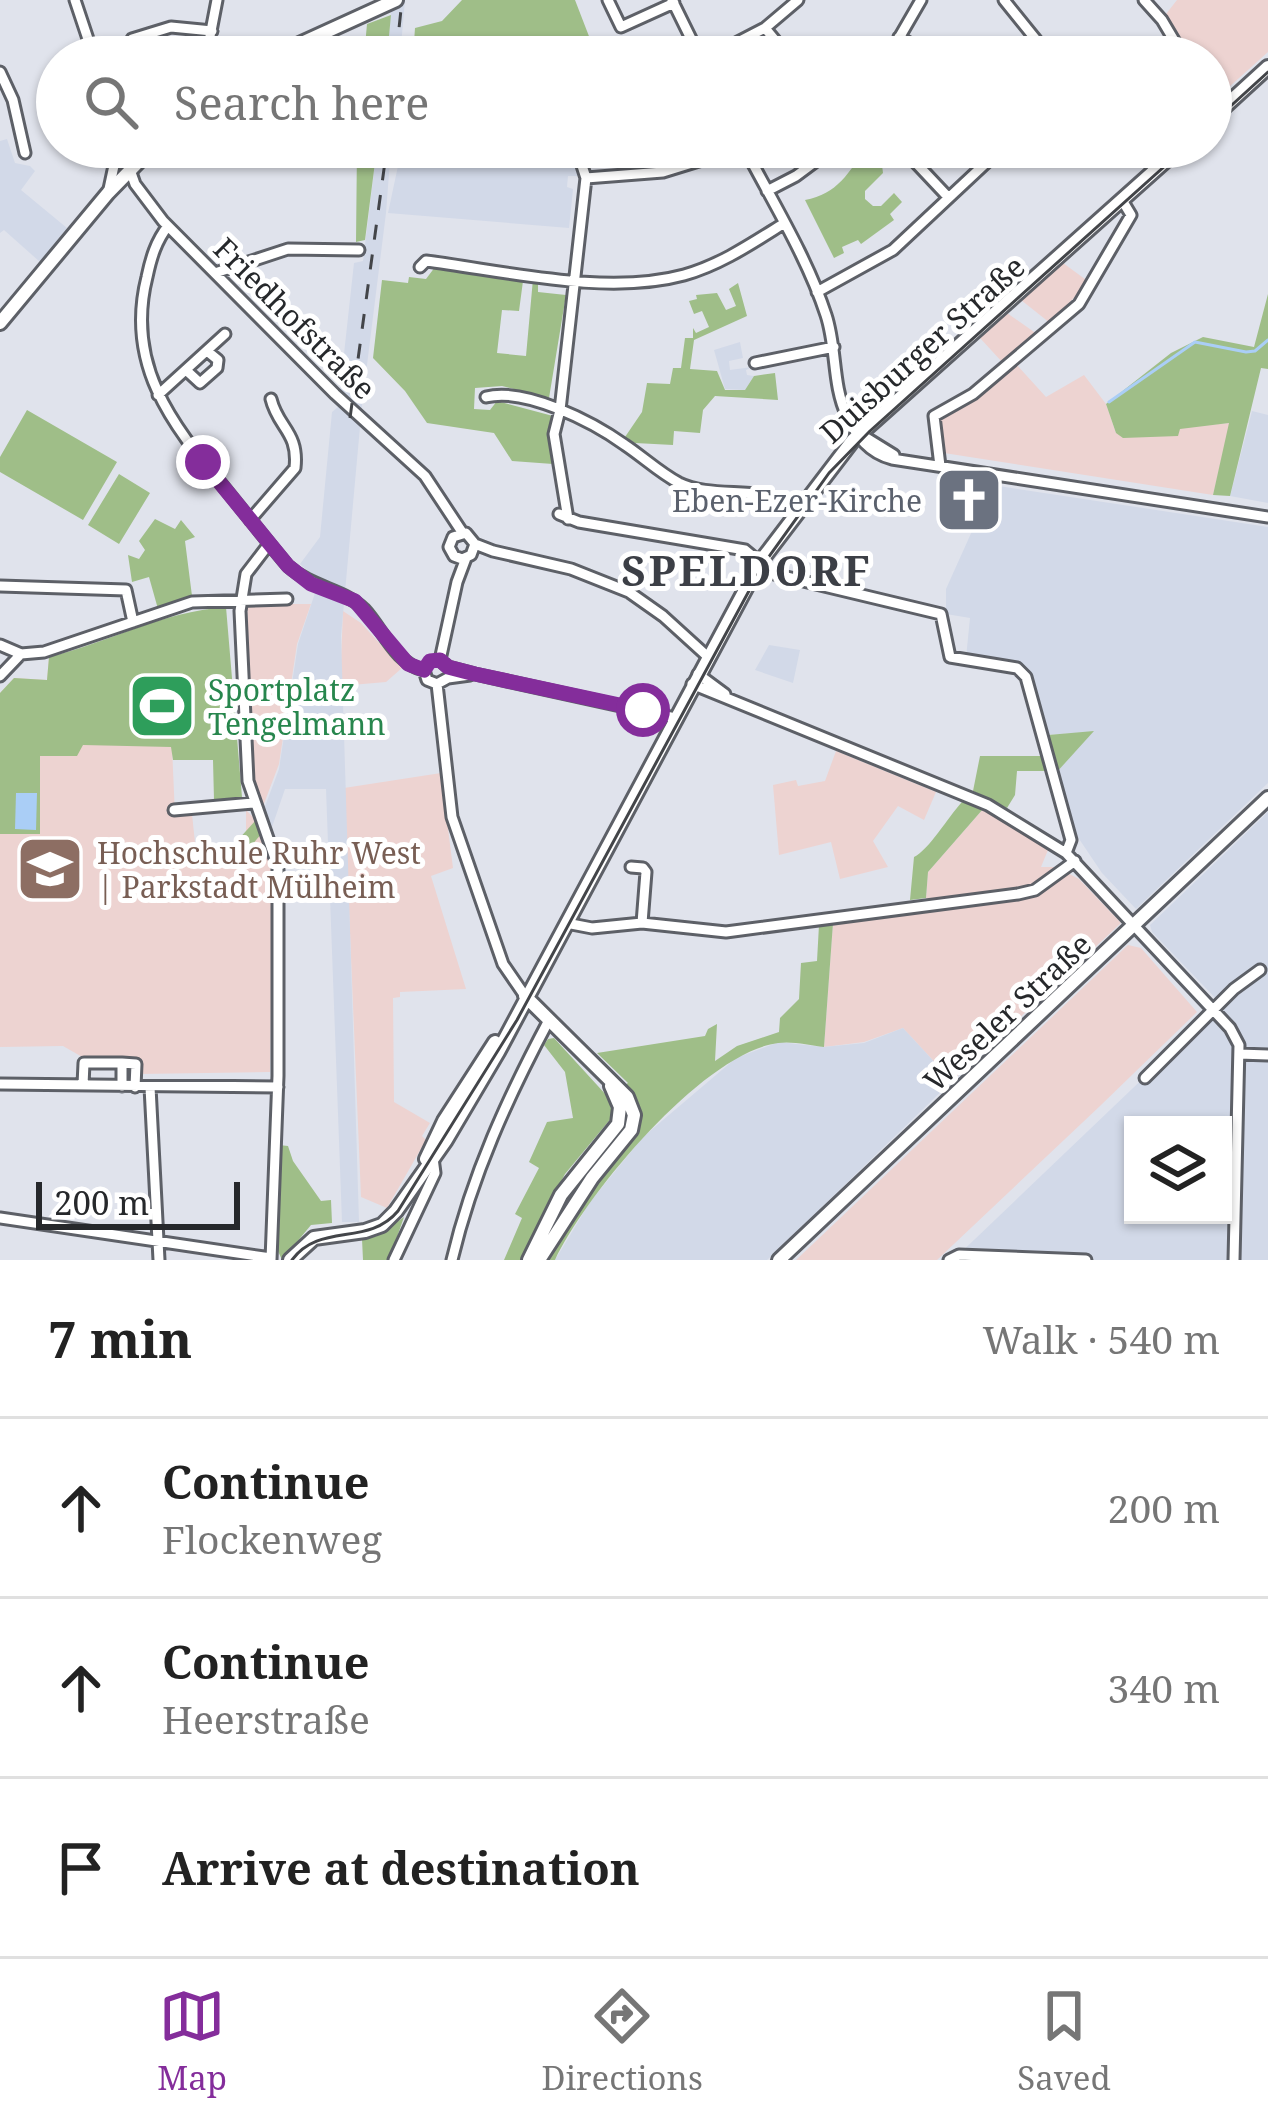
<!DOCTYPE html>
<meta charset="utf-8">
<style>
:root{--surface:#fff;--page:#f2f2f2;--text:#222;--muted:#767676;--line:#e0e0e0;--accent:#842d9b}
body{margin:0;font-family:"Noto Serif",serif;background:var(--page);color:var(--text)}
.controls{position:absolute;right:36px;bottom:36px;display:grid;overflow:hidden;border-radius:0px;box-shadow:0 3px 9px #0004}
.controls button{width:108px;height:108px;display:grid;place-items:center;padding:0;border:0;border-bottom:3px solid var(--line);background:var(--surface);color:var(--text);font:60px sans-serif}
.scale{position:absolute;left:36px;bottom:30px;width:204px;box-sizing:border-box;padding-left:12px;border:6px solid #26282b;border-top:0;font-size:33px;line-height:42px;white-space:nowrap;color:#26282b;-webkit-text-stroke:9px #fff;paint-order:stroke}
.stop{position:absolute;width:36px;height:36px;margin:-27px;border:9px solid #842d9b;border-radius:50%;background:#fff}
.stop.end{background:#842d9b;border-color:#fff;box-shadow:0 3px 12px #0008}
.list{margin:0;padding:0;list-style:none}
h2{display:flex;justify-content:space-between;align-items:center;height:156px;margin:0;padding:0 48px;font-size:51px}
h2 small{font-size:39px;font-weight:400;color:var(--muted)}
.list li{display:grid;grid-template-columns:78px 1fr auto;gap:36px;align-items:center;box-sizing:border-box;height:180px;padding:0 48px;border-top:3px solid var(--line)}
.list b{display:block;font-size:45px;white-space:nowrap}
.list p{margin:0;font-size:39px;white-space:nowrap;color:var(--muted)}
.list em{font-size:39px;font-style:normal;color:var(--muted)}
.icon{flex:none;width:66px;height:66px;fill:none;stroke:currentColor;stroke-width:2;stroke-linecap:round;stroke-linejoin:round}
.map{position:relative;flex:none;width:1268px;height:1260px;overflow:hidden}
.search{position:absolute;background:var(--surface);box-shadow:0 3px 9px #0004;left:36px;right:36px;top:36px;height:132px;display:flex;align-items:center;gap:30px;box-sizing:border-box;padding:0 42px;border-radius:66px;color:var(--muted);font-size:45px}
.sheet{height:696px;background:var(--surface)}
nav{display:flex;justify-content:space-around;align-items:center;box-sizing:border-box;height:168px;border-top:3px solid var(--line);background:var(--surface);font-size:33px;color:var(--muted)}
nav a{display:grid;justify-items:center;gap:6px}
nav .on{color:var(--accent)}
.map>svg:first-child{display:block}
.commercial{fill:#edd3d1}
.built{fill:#d2d9e8;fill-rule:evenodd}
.green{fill:#9fbe88}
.water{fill:#aacef6}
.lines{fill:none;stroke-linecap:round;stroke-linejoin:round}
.stream{stroke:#aacef6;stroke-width:3}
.minor-casing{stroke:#5d6067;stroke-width:15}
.major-casing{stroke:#5d6067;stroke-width:18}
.minor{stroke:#fff;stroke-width:9}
.major{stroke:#fff;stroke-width:12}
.tram{stroke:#434549;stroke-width:3}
.rail{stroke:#434549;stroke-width:3;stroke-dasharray:15 15;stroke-linecap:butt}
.route{stroke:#842d9b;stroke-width:15}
.labels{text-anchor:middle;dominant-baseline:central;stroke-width:10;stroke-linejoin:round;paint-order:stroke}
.street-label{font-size:30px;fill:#26282b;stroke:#fff}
.worship-label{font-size:30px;fill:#5b616d;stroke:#fff;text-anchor:end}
.leisure-label{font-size:30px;fill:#27864d;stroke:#fff;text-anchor:start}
.education-label{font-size:30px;fill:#785e54;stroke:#fff;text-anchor:start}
.district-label{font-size:42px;font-weight:bold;letter-spacing:3px;fill:#3c3f46;stroke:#fff}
</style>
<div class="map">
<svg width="1268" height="1260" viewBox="0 0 1268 1260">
<rect width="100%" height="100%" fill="#e0e3ec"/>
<path class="commercial" d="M1177 0H1268V52L1219 96 1214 95 1211 57H1192L1166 14Z
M1063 263 1089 282 1050 323 1021 300Z
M1007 313 1037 334 1003 363 980 338Z
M1016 364 1046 397 1084 375 1106 404 1116 433 1230 423 1213 495 944 453 935 419 960 408Z
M247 604H311L297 644 279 764 262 809 254 785Z
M343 611 361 623 402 668 386 682 340 686Z
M49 657 172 747 175 815 192 814 196 852 227 853 246 834V810L256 820 270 857 273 878 270 1072 139 1074 138 1059 84 1058 63 1046 0 1047V693L14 678 47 680Z
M836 751 936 792 924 820 898 806 873 841 888 867 840 879 831 842 779 855 773 785 796 780 798 786 825 781Z
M441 773 453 868 431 876 466 989 400 992V997L393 998 394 1102 430 1123 422 1136 426 1140 387 1208 361 1197 344 788Z
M983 809 1048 850 1041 867H1056L1079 879 1121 923 952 1081 903 1028 864 1042 824 1047 833 923 925 913 928 872Z
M1128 945 1141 948 1197 1012 1100 1106 937 1260H796Z"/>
<path class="built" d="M392 0H405L400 57H387Z
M7 139 15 163 30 166 35 171 21 190 67 228 40 262 4 230 0 233V141Z
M377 147H391L386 213 362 405 341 636 359 1222H342L326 789H285L272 827 264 809 279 769 298 644 319 581 300 564 320 537 332 412 338 407 340 390 354 263 363 261Z
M402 147H569L579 176H568L567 187 573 189 569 228 388 213Z
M740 342 743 358 729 361 730 370 752 367 746 370 747 375 754 376 745 390 725 389 714 350Z
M1252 411 1268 415V503L1230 496Z
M992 485 1268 527V783L1136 909 1102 873 1069 824 1056 773 1092 732 1044 735 1025 669 1017 664 966 658 970 618 946 614V589L977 520 987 518Z
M769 645 800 650 793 683 755 670Z
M1268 812V1260H953L1221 1004 1152 932 1150 925ZM1133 1125H1223V1215H1133Z
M903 1028 952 1081 767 1260H555L590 1202 643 1137 736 1058 779 1042 824 1047 864 1043Z"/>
<path class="green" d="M462 0H575L597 57H413L415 28 442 21Z
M391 15 387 57H364L367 24Z
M357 147H377L365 240 356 242Z
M867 147 875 150 872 157 882 165 883 173 865 191V199L873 206H881L894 193 902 202 890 214 894 220 861 244 858 240 842 247 844 253 834 258 805 200C838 194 848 173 867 147Z
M435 267 523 281 519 311 502 310 497 353 526 356 533 279 538 280V292L566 295 549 398 502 386 475 388 474 409 490 410 497 401 553 416 548 435 553 464 512 461 494 433 427 423 405 391 373 358 382 280 408 283 409 277 426 279Z
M738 283 747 316 694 340 690 369 717 371 725 390H745L754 376 775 373 778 400 715 396 703 410 700 433 674 431 673 445 635 443 625 437 642 412 647 383 670 384 673 368H681L685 338H693V328L696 333 709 327 702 311 694 314 689 301 697 299 696 295 717 293 726 310 736 306 729 289Z
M1268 294V369L1261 368 1230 496 1213 495 1229 423 1180 429 1178 436 1123 438 1116 433 1106 404 1171 353 1203 337 1254 347Z
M27 410 117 462 83 520 0 472V457Z
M119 474 150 493 119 544 88 525Z
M155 519 175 529 181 520 195 537 185 541 192 596 158 609 149 577 132 582 128 555 139 559 145 550 139 541Z
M226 607 242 797 214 800 213 760H173L171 747 83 745 77 756H40V834H0V693L14 678 47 680 49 657C110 642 161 612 226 607Z
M1094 731 1056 773 1048 735Z
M980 756H1043L1046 771H1017L1015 795 1007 808 973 791Z
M962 802 983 809 928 872 926 898 910 900 914 857C929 850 948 817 962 802Z
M256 820 262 833 236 864 226 853Z
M833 923 824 1047C810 1045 792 1041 778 1043 703 1053 586 1194 555 1260H547C573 1213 603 1173 639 1134L623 1086 628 1083 597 1053 705 1036 708 1029 717 1024 715 1061 737 1046 779 1032 780 1018 799 999 801 963 817 961 819 925Z
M554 1038 608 1097 613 1116 565 1174 520 1260H504L522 1218 515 1214 539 1168 529 1162 547 1122 573 1118 565 1072 544 1045 548 1039Z
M279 1145 288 1146 293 1161 321 1201 331 1200 332 1223 311 1225 282 1260 278 1251Z
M404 1217 389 1260H363L362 1239 377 1236Z"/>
<path class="water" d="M16 793H37L36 830 15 829Z"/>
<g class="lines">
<path class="stream" d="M1109 402 1195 342 1246 352 1255 351 1268 340"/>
<g class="minor-casing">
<path id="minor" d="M75 0 94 57
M608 0 621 27 674 3
M672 0 700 57
M1004 0 1050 57
M1144 0 1162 20 1184 57
M765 28 789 57
M899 37 933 57
M132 39 171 27 212 31
M206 57 217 0
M709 57 765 28 798 0
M888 57 921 0
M0 72 13 100 25 153
M122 147 135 184 163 221 335 394 425 476 462 532
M744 147C772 201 807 257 826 315 837 348 832 385 847 416 857 437 869 453 892 459L1268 517
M901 147 948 197
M1134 147 1156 170
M586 178 663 172 744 147
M109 189 118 147
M767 191 796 176 835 147
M168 226C156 241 151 258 147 277 125 364 171 423 223 486 245 513 266 540 288 566 312 588 344 589 364 609 382 628 396 665 424 670L427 680 437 684 452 817 503 964 525 996
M420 267 426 261C505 271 607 296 684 275 720 265 751 244 783 224
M215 273 288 249 359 250
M817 292 893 250 1003 147
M755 363 834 347
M187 371 200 383 217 368 218 360 207 351
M158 395 225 334
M486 397C525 387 593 422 625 445 643 457 660 473 679 483 714 500 766 484 798 508
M860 434 894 455
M940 466 934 416 973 394 1079 304 1131 215 1122 200
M559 514 579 522 745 550 774 574 941 614 950 657 1017 668 1026 677 1071 840 1066 853
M568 519 554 434 560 410 586 178 576 147
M250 520 295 468C299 432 278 428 271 399
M269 544 246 574 240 611 248 781 278 867V1076L271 1260
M475 544 471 555 462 559 454 556 449 547 453 537 466 533 475 544 493 551 571 569 629 592 663 616 707 656
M0 586 126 590 133 622
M0 645 21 654 44 652 192 602 287 599
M440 660 448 667 475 674 675 718
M440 660 457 582 466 558
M698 674 725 694
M0 676 21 654
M437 684 448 678 470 675
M692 684 988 805 1066 853 1230 1028 1239 1045 1234 1260
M174 810 253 803
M631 867 643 868 646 872 642 923
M566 923 592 928 642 923 726 932 1018 894 1035 890 1075 861
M1239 1054 1268 1055
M1145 1078 1234 989 1260 970
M0 1084 278 1087
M83 1085 84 1063H122
M122 1086V1063L136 1064 135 1087
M150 1087 159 1260
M0 1218 271 1258
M394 1260 435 1173 433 1158
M452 1260C472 1175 508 1097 549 1020
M949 1260 959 1255 1086 1260"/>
</g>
<g class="major-casing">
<path id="major" d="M271 57 396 0
M1211 119 1268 67
M0 323 108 193 153 147
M525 996 627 1097 634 1115 631 1130 592 1178 539 1260
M426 1159 444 1121 495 1042
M290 1260 314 1238 365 1231 382 1225 396 1211 446 1140 498 1052 760 562 853 440 1181 147
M529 1260 561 1195 618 1124 620 1107 611 1086
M779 1260 1268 798"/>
</g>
<use href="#minor" class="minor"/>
<use href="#major" class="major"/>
<path class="tram" d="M1211 124 1268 72
M828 425 837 433
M292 1260C320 1222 368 1247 398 1211L517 1020 763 565 829 473 870 431 1186 147"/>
<path class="rail" d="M396 57 402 0
M350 418 387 147"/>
</g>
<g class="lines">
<path class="route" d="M203 462 288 566 311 584 355 601 408 664 424 670 430 661 440 660 448 667 475 674 643 710"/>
</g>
<defs>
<g id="church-square" transform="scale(3.45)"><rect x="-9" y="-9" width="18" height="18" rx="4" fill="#6b7280" stroke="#fff"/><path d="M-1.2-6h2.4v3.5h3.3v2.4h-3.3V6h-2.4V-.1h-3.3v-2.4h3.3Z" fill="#fff"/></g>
<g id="stadium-square" transform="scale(3.45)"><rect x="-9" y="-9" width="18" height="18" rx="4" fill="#2e9e5b" stroke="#fff"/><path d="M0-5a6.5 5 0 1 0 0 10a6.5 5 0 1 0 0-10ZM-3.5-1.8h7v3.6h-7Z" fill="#fff"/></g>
<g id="university-square" transform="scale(3.45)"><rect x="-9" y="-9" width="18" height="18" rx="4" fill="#8d6e63" stroke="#fff"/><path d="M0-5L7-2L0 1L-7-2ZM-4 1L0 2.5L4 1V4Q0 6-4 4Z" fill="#fff"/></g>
</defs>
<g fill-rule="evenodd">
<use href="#church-square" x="969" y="500"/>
<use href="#stadium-square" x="162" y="706"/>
<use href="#university-square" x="50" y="869"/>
</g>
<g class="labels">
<g class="street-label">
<text transform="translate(295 318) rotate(45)">Friedhofstraße</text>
<text transform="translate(922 349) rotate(-42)">Duisburger Straße</text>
<text transform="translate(1007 1012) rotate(-43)">Weseler Straße</text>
</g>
<g class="worship-label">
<text x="922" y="500">Eben-Ezer-Kirche</text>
</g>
<g class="leisure-label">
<text x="208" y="689">Sportplatz<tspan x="208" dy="34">Tengelmann</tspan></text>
</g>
<g class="education-label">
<text x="97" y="852">Hochschule Ruhr West<tspan x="97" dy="34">| Parkstadt Mülheim</tspan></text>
</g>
<g class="district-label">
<text x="747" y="569">SPELDORF</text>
</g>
</g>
</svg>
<div class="controls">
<button><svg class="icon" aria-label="layers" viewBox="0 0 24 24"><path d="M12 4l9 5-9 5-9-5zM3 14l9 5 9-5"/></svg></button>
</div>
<div class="scale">200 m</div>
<div class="stop" style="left:643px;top:710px"></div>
<div class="stop end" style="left:203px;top:462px"></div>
<div class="search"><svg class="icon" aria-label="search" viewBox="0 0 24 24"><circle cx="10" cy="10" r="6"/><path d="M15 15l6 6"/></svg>Search here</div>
</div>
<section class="sheet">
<h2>7 min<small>Walk · 540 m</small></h2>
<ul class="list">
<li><svg class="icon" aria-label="ahead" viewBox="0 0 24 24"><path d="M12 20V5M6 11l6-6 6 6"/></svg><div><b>Continue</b><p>Flockenweg</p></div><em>200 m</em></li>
<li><svg class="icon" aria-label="ahead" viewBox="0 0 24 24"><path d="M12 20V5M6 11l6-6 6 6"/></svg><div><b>Continue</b><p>Heerstraße</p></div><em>340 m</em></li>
<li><svg class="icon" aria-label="arrive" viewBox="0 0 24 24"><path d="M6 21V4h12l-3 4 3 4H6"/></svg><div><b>Arrive at destination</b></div></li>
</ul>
</section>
<nav>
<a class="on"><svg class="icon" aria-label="map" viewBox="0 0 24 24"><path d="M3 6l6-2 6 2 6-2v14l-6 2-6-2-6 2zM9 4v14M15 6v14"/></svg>Map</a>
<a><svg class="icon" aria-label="directions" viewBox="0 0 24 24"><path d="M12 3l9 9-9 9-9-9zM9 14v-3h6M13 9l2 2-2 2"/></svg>Directions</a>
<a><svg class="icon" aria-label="saved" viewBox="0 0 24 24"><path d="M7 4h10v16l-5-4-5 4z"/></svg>Saved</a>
</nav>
